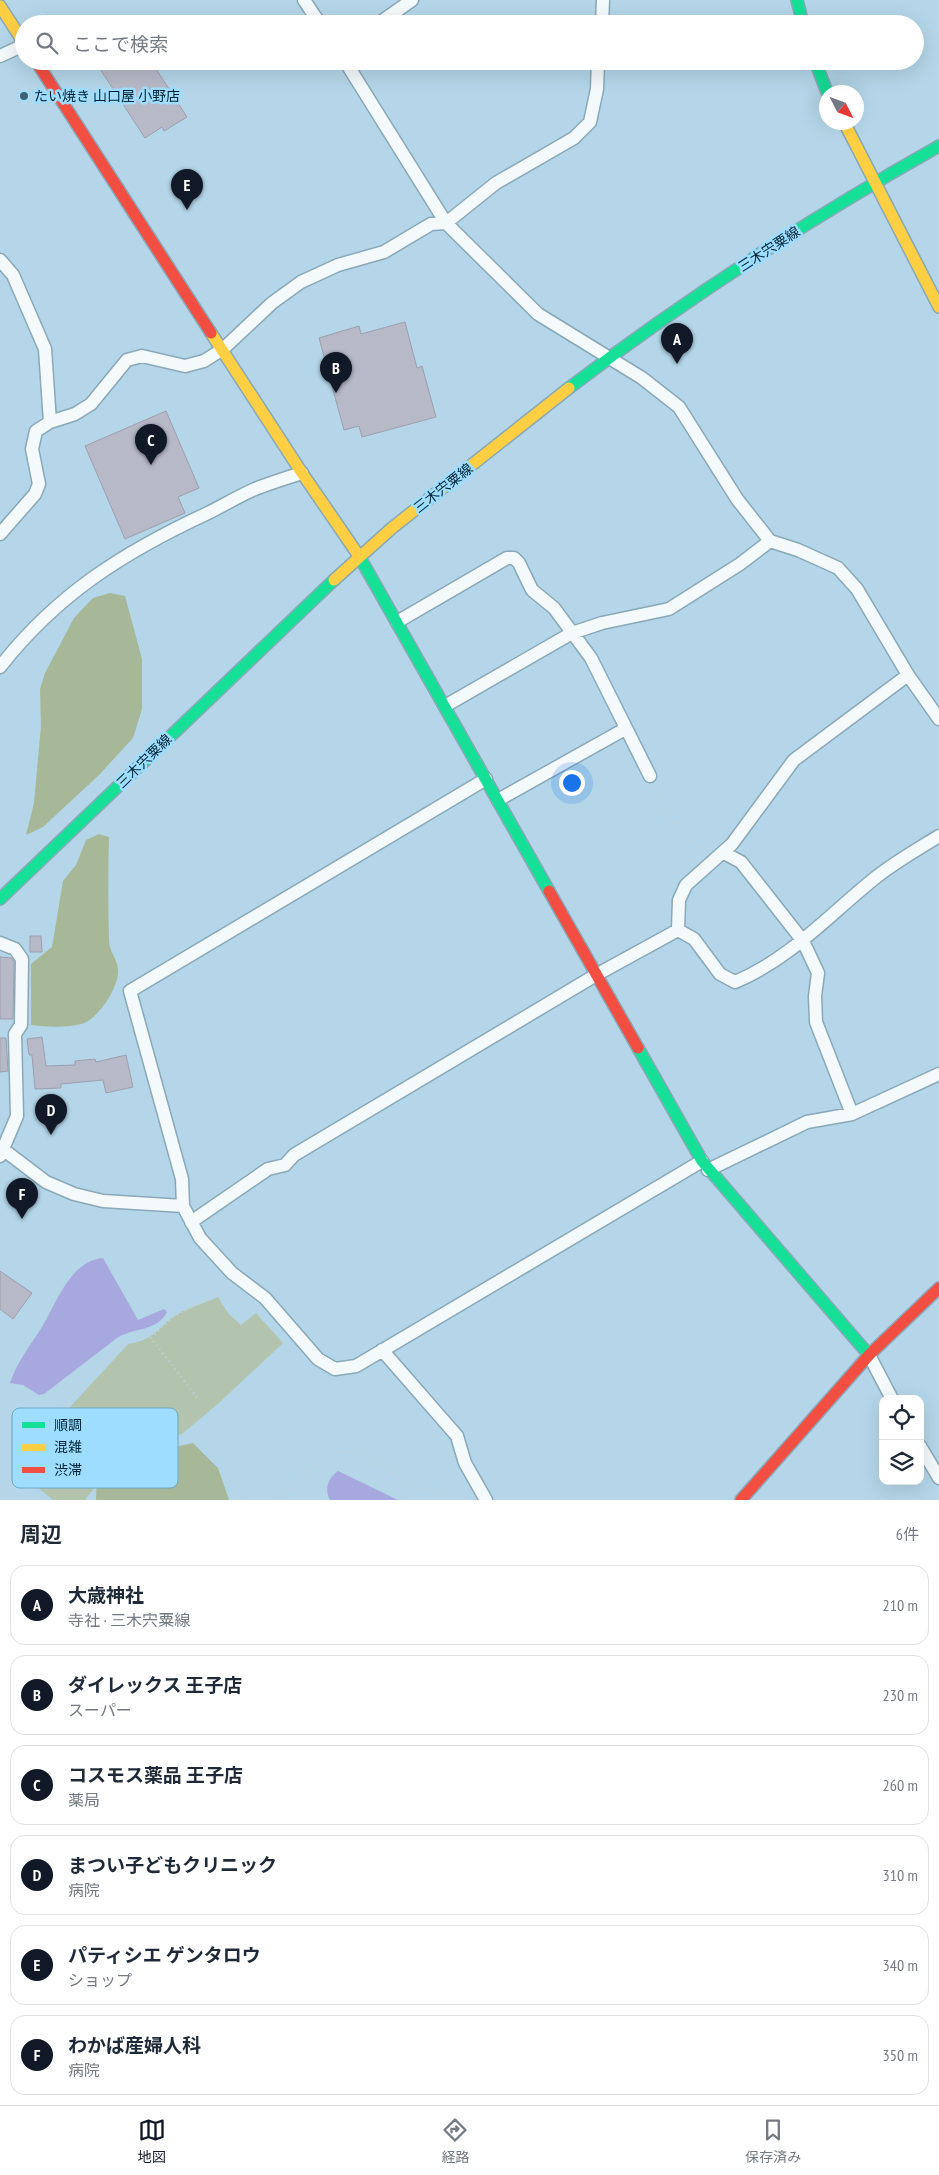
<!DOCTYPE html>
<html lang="ja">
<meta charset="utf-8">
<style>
:root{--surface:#fff;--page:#f6f6f7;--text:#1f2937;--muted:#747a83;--line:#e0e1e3;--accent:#111827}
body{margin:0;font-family:"PT Sans Narrow","Noto Sans JP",sans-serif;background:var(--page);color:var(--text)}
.controls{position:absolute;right:15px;bottom:15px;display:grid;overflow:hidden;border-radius:10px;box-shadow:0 5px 20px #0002}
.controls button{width:45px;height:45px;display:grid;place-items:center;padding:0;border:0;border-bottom:1px solid var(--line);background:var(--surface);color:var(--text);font:25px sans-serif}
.compass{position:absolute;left:819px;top:85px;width:45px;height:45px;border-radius:50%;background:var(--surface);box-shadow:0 5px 20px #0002;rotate:132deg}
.you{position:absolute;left:571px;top:782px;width:18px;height:18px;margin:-12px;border:4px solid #fff;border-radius:50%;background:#1a73e8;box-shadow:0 0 0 8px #1a73e833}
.badge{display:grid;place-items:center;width:32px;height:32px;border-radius:50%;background:var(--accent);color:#fff;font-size:16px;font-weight:700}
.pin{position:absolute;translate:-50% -41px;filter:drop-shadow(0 1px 2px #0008)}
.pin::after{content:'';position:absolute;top:26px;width:18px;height:15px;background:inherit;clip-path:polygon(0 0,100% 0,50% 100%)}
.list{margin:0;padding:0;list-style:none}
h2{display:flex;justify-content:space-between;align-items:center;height:65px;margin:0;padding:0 20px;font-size:21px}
h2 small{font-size:16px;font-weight:400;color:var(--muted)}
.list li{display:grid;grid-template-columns:32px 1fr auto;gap:15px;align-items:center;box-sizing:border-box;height:80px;margin:0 10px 10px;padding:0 10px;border:1px solid var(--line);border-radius:15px}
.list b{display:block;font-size:19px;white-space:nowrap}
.list p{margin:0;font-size:16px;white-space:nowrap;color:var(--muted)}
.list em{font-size:16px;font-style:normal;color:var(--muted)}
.icon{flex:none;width:28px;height:28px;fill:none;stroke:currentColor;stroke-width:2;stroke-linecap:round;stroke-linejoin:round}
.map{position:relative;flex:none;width:939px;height:1500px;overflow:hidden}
.search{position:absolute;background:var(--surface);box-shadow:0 5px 20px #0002;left:15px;right:15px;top:15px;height:55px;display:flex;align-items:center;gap:12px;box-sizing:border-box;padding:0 18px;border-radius:28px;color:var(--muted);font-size:19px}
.sheet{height:605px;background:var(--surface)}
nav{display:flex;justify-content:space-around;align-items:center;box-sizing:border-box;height:70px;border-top:1px solid var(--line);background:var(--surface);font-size:14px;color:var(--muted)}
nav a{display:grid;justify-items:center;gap:2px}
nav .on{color:var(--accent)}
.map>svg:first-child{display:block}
.green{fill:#b3c4ae}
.forest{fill:#a6b897}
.water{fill:#a7a8de}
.building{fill:#b8b9c8;stroke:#9d9fae}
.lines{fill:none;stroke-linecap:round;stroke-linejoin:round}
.street-casing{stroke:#89a8b8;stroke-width:15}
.fast-casing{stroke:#89a8b8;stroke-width:14}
.slow-casing{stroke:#89a8b8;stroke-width:14}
.jam-casing{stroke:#89a8b8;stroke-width:14}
.path{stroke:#c4cfd4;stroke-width:2.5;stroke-dasharray:1 4;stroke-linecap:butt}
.street{stroke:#f4f9fc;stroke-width:12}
.fast{stroke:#16e098;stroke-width:11}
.slow{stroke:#ffcf43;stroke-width:11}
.jam{stroke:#f24e42;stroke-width:11}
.poi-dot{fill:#406272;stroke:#9eddfe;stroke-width:2}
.labels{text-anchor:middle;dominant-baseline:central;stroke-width:5;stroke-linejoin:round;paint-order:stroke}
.poi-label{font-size:14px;fill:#012433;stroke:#9eddfe;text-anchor:start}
.street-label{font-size:14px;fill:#012433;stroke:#9eddfe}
.key{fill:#9eddfe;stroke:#6fa6c1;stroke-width:1}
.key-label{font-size:14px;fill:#012433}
</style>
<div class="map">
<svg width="939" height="1500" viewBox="0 0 939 1500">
<rect width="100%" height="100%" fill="#b4d6e8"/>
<path class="green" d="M218 1297 228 1313 241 1325 256 1313 283 1343 219 1403 183 1433 105 1474 85 1500H53L31 1482 24 1469 35 1445 128 1344C158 1339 156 1327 178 1314 190 1307 205 1303 218 1297Z"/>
<path class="forest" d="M110 593 125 596 142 659V709L133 738 99 775 43 827 26 835 34 803 41 726 40 689 45 673 74 618 93 598Z
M99 834 109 837C108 872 108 906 109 941 109 951 118 960 118 970 119 987 98 1020 81 1024 65 1028 47 1027 31 1025V964L52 947 63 881 76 865 86 840Z
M193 1443 218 1468 229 1500H96L97 1475 139 1455Z"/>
<path class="water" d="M103 1258 138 1320 164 1309 167 1312C156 1332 135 1327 117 1338L44 1394 39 1395 23 1385 10 1383C17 1362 30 1346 42 1327 57 1302 70 1261 103 1258Z
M338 1471 398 1500H330C324 1489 328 1478 338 1471Z"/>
<path class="building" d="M111 61H151L187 117 164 131 162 127 145 138 100 69Z
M405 322 417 368 422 366 436 417 362 437 359 426 344 430 319 338 359 326 361 334Z
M166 411 199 488 178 497 185 513 125 539 85 446Z
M30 936H41L42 952H30Z
M0 957 12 958 14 962 13 1019H0Z
M42 1037 46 1066 75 1065V1061L95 1059 96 1062 126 1055 133 1087 106 1093 103 1080 61 1084V1088L35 1089 32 1055H29L27 1039Z
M0 1038H6L8 1071 0 1072Z
M0 1271 32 1293 13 1319 0 1309Z"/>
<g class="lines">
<g class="street-casing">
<path id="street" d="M304 0 320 24
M378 24 412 0
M602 24 603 0
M0 56 24 45
M345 61 446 223 538 314 642 378 679 407 737 499 770 541 798 550 838 568 857 589 908 675 939 719
M0 260 13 275 45 349 50 422
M0 534 35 494 39 484 32 449 36 431 50 422 75 414 91 404 127 360 142 356 185 366 204 361 223 349 272 303 301 282 338 265 384 252 431 224 446 223 496 183 574 138 590 122 597 89 598 61
M397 622 507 558H514L519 563 532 590 554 608 591 658 650 776
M0 667C57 594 124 552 208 513 224 505 239 496 255 489 270 483 286 478 302 473
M445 706 572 633 602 623 669 609 740 564 770 541
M486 779 130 991 182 1179 183 1206 200 1238 232 1273 265 1298 318 1359 335 1369 356 1366 702 1161
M498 800 625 729
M724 853 741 862 803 941 818 973 815 996 816 1022 852 1114
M678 930 694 939 720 974 735 982C790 959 829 915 875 878 895 862 918 849 939 836
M0 943 15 949 22 959 21 1025 15 1034 17 1116 0 1156
M0 1147 46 1182 74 1194 103 1201 183 1206
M708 1170 807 1122 852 1114 939 1074
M191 1222 268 1169 285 1165 294 1155 596 975 678 930 679 900 686 885 732 844 794 760 908 675
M382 1350 457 1436 465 1463 486 1500
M869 1355 892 1399
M920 1446 939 1478"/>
</g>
<g class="fast-casing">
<path id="fast" d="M797 0 803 24
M815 61 827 92
M569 388C686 299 811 218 939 146
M359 556 549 891
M0 899 334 580
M638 1048 702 1161 869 1355"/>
</g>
<g class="slow-casing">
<path id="slow" d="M0 6 24 43
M844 122 939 307
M211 333 302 473 359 556
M334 580 392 528 569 388"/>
</g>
<g class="jam-casing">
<path id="jam" d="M36 61 211 333
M549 891 638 1048
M741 1500 869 1355 939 1288"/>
</g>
<path class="path" d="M915 38 939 26
M839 78 852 61
M654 787C667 817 677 838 709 849
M151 1338 173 1317 218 1293 226 1285
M0 1496 34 1443 58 1412 119 1346C130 1339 138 1335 151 1338L199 1400
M277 1500 318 1463 336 1453 353 1452 417 1488 438 1491 457 1471"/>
<use href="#street" class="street"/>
<use href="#fast" class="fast"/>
<use href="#slow" class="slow"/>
<use href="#jam" class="jam"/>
</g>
<circle class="poi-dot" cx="24" cy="96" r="5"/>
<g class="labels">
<g class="poi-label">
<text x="34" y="96">たい焼き 山口屋 小野店</text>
</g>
<g class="street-label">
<text transform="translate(769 249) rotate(-33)">三木宍粟線</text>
<text transform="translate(443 488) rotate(-38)">三木宍粟線</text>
<text transform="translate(144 761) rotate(-44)">三木宍粟線</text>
</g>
</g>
<rect x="12" y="1408" width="166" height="80" rx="8" class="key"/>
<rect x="22" y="1422" width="23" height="6" fill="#16e098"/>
<rect x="22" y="1444" width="23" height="7" fill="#ffcf43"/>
<rect x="22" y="1467" width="23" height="6" fill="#f24e42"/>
<g class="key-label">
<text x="54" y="1430">順調</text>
<text x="54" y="1452">混雑</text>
<text x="54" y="1475">渋滞</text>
</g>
</svg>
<div class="controls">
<button><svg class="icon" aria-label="locate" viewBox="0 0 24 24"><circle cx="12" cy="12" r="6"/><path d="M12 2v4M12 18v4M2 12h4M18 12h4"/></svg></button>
<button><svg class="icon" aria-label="layers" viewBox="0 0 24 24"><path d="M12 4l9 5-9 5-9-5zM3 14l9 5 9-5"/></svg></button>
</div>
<svg class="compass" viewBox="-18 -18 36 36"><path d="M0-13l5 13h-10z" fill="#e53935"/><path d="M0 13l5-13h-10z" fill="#747a83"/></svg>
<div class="you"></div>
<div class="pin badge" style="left:677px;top:364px">A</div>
<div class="pin badge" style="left:336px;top:393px">B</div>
<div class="pin badge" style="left:151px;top:465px">C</div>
<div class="pin badge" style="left:51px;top:1135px">D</div>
<div class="pin badge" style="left:187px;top:210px">E</div>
<div class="pin badge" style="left:22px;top:1219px">F</div>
<div class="search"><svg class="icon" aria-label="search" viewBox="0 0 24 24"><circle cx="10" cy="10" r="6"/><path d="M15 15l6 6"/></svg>ここで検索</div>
</div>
<section class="sheet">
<h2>周辺<small>6件</small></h2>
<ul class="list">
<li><span class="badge">A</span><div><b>大歳神社</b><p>寺社 · 三木宍粟線</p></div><em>210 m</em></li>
<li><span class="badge">B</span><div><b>ダイレックス 王子店</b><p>スーパー</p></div><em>230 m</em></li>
<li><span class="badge">C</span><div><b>コスモス薬品 王子店</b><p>薬局</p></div><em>260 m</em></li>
<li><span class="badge">D</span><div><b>まつい子どもクリニック</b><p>病院</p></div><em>310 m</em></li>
<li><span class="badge">E</span><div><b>パティシエ ゲンタロウ</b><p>ショップ</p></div><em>340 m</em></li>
<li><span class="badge">F</span><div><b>わかば産婦人科</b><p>病院</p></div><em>350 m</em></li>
</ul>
</section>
<nav>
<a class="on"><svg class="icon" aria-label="map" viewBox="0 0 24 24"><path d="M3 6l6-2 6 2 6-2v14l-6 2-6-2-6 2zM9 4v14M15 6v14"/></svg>地図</a>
<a><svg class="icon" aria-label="directions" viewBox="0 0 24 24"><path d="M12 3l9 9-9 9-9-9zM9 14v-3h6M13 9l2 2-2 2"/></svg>経路</a>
<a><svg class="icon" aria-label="saved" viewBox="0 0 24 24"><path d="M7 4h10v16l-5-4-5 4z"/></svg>保存済み</a>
</nav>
